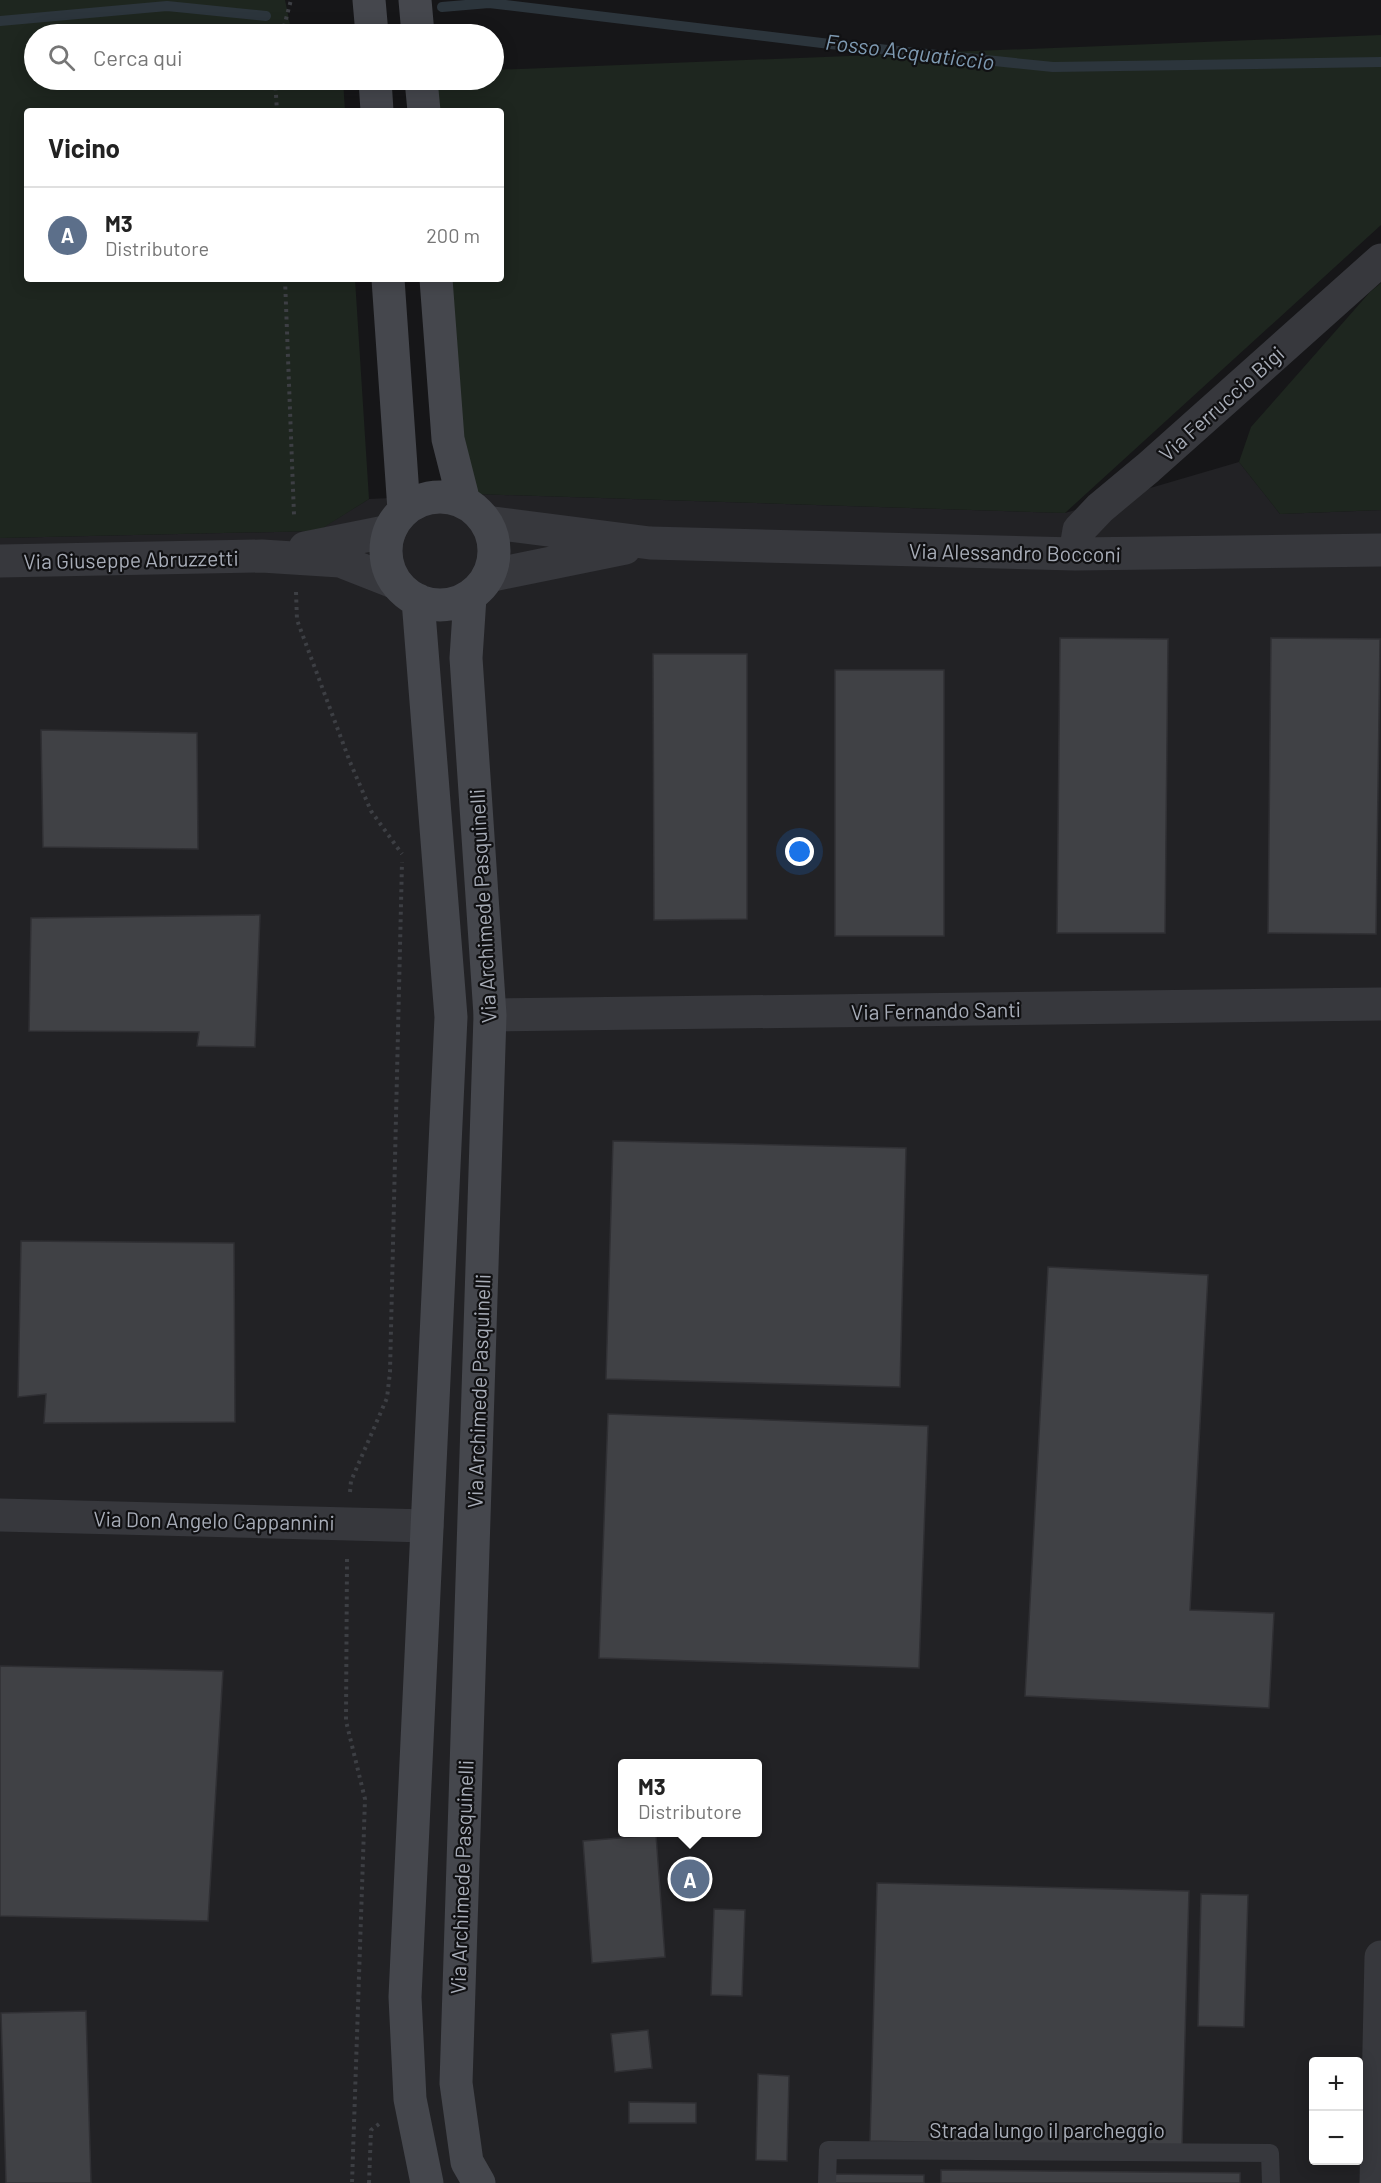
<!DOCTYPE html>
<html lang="it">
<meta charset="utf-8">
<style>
:root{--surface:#fff;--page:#f6f6f6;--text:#222;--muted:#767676;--line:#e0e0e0;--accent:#db2777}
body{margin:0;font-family:Barlow,sans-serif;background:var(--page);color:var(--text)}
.controls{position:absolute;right:18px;bottom:18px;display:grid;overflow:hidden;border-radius:6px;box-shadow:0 3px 15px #0003}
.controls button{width:54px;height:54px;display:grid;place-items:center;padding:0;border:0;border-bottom:2px solid var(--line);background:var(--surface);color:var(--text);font:30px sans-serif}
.you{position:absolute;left:800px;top:852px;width:21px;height:21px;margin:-15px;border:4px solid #fff;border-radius:50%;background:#1a73e8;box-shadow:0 0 0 9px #1a73e833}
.badge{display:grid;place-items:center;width:39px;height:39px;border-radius:50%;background:var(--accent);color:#fff;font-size:20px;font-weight:700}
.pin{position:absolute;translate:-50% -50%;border:3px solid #fff;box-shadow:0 2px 6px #0006}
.popup{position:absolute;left:618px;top:1759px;width:144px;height:78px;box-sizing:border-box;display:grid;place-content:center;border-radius:6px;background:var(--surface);filter:drop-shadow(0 2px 4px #0005);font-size:20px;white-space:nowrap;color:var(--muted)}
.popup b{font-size:22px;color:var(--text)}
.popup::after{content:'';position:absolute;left:50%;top:100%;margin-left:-12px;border:12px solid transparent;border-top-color:var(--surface)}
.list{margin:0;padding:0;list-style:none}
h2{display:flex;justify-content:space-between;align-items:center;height:78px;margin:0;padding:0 24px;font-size:26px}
h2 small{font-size:20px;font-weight:400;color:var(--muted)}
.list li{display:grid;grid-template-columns:39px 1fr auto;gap:18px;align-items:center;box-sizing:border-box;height:96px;padding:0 24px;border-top:2px solid var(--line)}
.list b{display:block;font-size:22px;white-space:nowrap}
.list p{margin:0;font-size:20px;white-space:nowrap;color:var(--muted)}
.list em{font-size:20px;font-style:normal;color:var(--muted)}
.icon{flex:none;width:33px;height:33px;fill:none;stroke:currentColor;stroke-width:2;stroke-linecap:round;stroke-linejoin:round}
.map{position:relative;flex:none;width:1381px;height:2183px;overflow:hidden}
.search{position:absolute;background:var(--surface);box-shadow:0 3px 15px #0003;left:24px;top:24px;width:480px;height:66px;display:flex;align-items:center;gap:15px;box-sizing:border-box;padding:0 21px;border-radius:33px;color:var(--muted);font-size:22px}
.panel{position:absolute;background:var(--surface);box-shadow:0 3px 15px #0003;left:24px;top:108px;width:480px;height:174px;border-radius:6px}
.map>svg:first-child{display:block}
.built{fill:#222225;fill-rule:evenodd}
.green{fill:#1e261f}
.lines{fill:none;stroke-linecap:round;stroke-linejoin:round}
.stream{stroke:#2c353c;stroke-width:10}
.building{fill:#404145;stroke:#303034;stroke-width:1.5}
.path{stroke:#3d3f44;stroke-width:4;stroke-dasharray:3 4.5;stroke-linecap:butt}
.service{stroke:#37383d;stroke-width:18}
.minor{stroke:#37383d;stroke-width:33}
.secondary{stroke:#45474d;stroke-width:33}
.labels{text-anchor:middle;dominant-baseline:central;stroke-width:4.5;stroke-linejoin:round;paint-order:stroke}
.street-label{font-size:21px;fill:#a8adb8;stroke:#111113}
.water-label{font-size:22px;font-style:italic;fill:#7f9bb3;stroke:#111113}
</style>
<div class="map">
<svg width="1381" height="2183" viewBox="0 0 1381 2183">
<rect width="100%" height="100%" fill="#161618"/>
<path class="built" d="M1239 462 1280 514 1381 510V2183H0V538L317 531 369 499 475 494 1065 513ZM622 1764H758V1832H622ZM1314 2062H1358V2160H1314Z"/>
<path class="green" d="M0 0H285L292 34H34V80H343L345 111H27V279H355L369 499 318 531 0 538Z
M1381 35V225L1065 513 475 494 454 413 445 279H501V111H433L430 80H494V70Z
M1381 283V510L1280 514 1239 462 1251 427 1370 292Z"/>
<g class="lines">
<path class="stream" d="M442 7 489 3 830 44 1053 67 1381 62
M0 21 167 6 266 16"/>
</g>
<path class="building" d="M1060 638 1168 639 1165 933H1057Z
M1271 638 1380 639 1376 934 1268 933Z
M653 654H747V919L654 920Z
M835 670H944V936H835Z
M41 730 197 733 198 849 43 847Z
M260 915 255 1047 197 1046 199 1032 29 1031 31 918Z
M613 1141 906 1148 900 1387 606 1379Z
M21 1241 234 1243 235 1422 44 1423 46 1394 18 1397Z
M1048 1267 1208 1275 1190 1610 1274 1613 1269 1708 1025 1696Z
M608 1414 928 1426 919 1668 599 1658Z
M0 1666 223 1671 208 1921 0 1916Z
M656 1835 665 1957 592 1963 583 1841Z
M877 1883 1189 1891 1182 2148 870 2141Z
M1201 1894 1248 1895 1244 2027 1198 2026Z
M714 1909 745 1910 742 1996 711 1995Z
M86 2011 91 2183H6L1 2013Z
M648 2030 652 2068 615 2072 611 2034Z
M758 2074 789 2076 787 2161 756 2160Z
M629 2102 696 2103V2123H629Z
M941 2170 1240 2173V2183H941Z
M824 2174 924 2175V2183H824Z"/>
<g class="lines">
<path class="path" d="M282 34 291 0
M275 80 277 111
M285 279 294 515
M296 592 297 620 350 762 371 811 402 854
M350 1492 351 1481 387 1398 390 1372 402 862
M347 1559 346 1721 365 1799 352 2183
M369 2183 371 2130 379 2124"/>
<path class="service" d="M827 2183 828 2150 1270 2153 1271 2183"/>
<path class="minor" d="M486 522 650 543 1075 554 1381 550
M305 548 390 531
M1075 554 1079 530 1100 508 1148 468 1381 260
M0 561 262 556 340 561 396 583
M488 576 625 548
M490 1015 1381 1004
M0 1515 427 1526
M1376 2183 1381 1957"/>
<path class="secondary" d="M369 0 372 34
M415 0 418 34
M375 80 377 111
M421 80 424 111
M388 279 404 510
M436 279 448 439 464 502
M386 551a54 54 0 1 1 108 0a54 54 0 1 1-108 0Z
M470 597 466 658 490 1015 456 2083 467 2162 479 2183
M418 600 451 1017 405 1997 410 2099 427 2183"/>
</g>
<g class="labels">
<g class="street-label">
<text transform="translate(1221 403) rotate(-42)">Via Ferruccio Bigi</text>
<text transform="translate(1015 552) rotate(1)">Via Alessandro Bocconi</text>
<text transform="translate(131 559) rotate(-1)">Via Giuseppe Abruzzetti</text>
<text transform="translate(482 906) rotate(-93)">Via Archimede Pasquinelli</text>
<text transform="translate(936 1010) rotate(-1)">Via Fernando Santi</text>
<text transform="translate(478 1391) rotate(-88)">Via Archimede Pasquinelli</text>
<text transform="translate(214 1520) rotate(1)">Via Don Angelo Cappannini</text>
<text transform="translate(461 1877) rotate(-88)">Via Archimede Pasquinelli</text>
<text x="1047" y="2129">Strada lungo il parcheggio</text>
</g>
<g class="water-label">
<text transform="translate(910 51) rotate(7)">Fosso Acquaticcio</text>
</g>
</g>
</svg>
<div class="controls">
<button>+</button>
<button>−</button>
</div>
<div class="you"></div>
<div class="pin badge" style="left:690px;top:1879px;background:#5c6f8a">A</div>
<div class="popup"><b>M3</b>Distributore</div>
<div class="search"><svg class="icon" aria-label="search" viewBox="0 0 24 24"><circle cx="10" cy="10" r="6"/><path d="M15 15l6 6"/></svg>Cerca qui</div>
<section class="panel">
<h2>Vicino<small></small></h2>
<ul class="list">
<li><span class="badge" style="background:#5c6f8a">A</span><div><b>M3</b><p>Distributore</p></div><em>200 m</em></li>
</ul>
</section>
</div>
